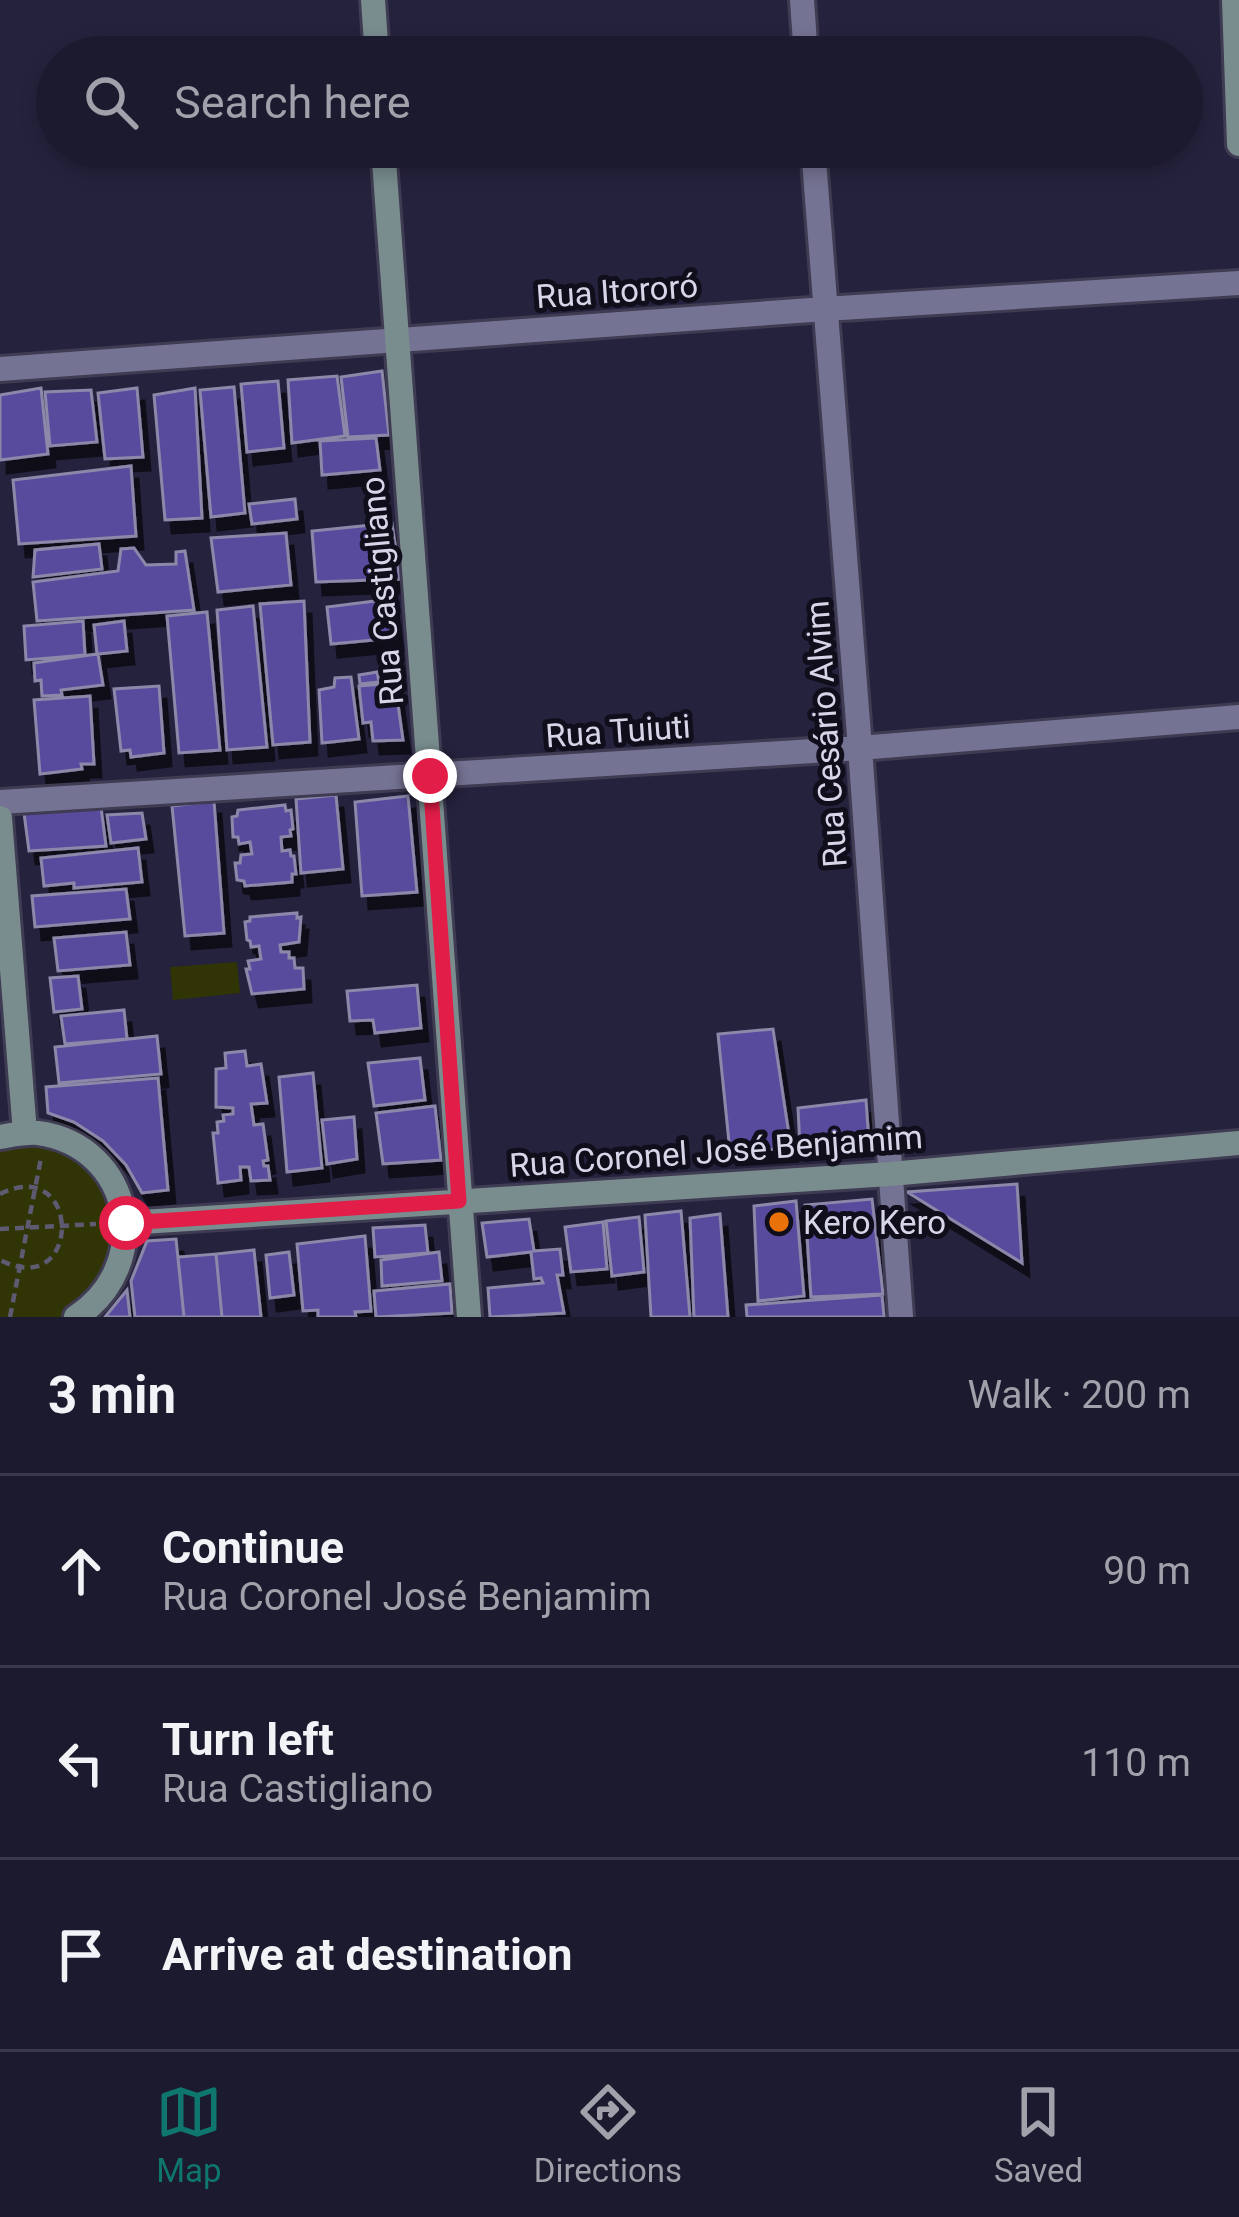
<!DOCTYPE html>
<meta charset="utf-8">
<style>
:root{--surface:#1c1a2e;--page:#29273a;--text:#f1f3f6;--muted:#a0a1aa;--line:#3a384a;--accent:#0f766e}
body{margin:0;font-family:Roboto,sans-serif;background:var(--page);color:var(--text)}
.stop{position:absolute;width:36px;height:36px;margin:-27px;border:9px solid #e11d48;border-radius:50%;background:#fff}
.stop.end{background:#e11d48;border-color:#fff;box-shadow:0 3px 12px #0008}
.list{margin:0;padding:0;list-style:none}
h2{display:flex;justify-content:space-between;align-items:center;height:156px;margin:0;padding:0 48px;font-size:51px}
h2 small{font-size:39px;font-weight:400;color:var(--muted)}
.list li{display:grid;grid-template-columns:78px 1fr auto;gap:36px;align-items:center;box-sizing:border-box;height:192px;padding:0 48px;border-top:3px solid var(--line)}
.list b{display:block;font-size:45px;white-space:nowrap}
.list p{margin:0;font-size:39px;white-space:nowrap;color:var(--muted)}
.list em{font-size:39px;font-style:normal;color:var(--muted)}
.icon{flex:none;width:66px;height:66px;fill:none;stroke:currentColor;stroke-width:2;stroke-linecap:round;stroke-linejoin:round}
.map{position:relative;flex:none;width:1239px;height:1317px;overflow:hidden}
.search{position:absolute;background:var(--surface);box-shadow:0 6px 18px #0003;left:36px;right:36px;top:36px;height:132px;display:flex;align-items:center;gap:30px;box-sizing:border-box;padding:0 42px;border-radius:66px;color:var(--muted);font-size:45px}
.sheet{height:732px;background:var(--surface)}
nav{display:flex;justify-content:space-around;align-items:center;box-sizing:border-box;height:168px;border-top:3px solid var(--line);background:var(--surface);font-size:33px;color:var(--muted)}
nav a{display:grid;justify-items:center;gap:6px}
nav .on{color:var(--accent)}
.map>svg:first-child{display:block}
.green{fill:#313506}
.building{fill:#594b9d;stroke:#8b88aa;stroke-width:3;filter:url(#shadow)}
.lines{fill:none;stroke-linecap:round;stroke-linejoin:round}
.street-casing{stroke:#3f3b52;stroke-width:30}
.secondary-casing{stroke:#3f3b52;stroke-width:30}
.path{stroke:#5d5a72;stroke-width:4.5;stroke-dasharray:9 6;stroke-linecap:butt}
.street{stroke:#757393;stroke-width:24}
.secondary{stroke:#798d8e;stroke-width:24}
.route{stroke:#e11d48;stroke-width:15}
.food-dot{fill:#e8710a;stroke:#0f0e1a;stroke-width:4.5}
.labels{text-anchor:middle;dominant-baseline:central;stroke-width:10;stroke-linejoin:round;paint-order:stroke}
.street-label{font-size:33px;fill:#d7d6e8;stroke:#0f0e1a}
.poi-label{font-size:33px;fill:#d7d6e8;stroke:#0f0e1a;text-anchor:start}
</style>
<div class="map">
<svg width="1239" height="1317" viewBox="0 0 1239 1317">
<defs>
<filter id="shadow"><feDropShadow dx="7" dy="13" stdDeviation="0" flood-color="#0009"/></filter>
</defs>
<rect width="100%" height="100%" fill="#25223d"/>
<path class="green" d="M237 962 240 993 173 1000 170 967Z
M14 1141 61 1148 100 1177 117 1222 115 1263 70 1317H0V1145Z"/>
<path class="building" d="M382 371 389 435 348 437 341 377Z
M337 376 345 436 292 443 288 380Z
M278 381 284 448 247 452 241 384Z
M234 387 245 513 211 517 200 390Z
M41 388 48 454 0 460V395Z
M137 388 143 457 105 459 98 393Z
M195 388 202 518 165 520 154 395Z
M91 390 97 442 50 446 45 392Z
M376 438 380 470 322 475 320 441Z
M131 466 136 536 19 544 13 480Z
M295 499 297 519 252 524 249 504Z
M392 523 400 579 316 582 312 531Z
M286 533 291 585 218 592 211 538Z
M99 544 102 569 33 577 35 550Z
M134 548 146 565 176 564V552L185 551 194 610 37 621 33 582 118 571 121 549Z
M391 599 396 638 331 644 327 607Z
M304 601 310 742 273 745 260 604Z
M253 606 267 747 227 750 217 610Z
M207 612 220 750 179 753 167 616Z
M83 621 85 655 26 660 24 626Z
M124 621 127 651 98 654 103 685 61 690 62 695 42 696 41 680 35 681 34 663 97 654 94 625Z
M377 672 379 682 360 684 359 675Z
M351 677 359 739 322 743 319 690 334 687 335 678Z
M395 683 403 740 373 741 371 722 363 723 359 686Z
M159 686 164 753 131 757 130 750 121 751 114 689Z
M90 696 94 764H81L82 769 40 774 34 700Z
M336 795 343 869 301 873 296 799Z
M408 796 417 892 362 896 355 802Z
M214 801 224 933 185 936 172 806Z
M285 805 286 811 291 810 293 829 290 830 291 836 281 837 282 851 290 850 291 856H294L296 874H292V882L245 886 244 881 237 880 235 863H240L241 855 252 854 250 842 239 844 238 837H233L232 817 237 816 238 810Z
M101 807 106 846 29 851 24 813Z
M142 813 146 839 111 843 107 815Z
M138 848 142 882 74 888V883L44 886 41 858Z
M126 889 130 919 35 927 32 896Z
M297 913V918L301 917 299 942 280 945 281 952H289V958H294L295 968H303L304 989 252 994 246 969H250L248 961 261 959 259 946 251 947 250 941 247 940 245 922 250 921V917Z
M126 932 130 965 58 971 54 938Z
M78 976 82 1009 54 1012 50 978Z
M417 985 421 1028 375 1033 373 1020 350 1021 347 991Z
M124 1010 127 1039 65 1044 61 1016Z
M773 1029 791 1148 730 1152 718 1034Z
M157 1036 161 1074 59 1083 55 1047Z
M245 1051 247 1066 261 1064 267 1103 251 1104 254 1125 263 1124 268 1160 263 1161 264 1166H268L270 1180 251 1181 249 1167H240L241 1180 218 1183 213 1133H218L217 1122 224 1121 223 1115 233 1114V1108L216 1107V1069L226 1068 225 1053Z
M420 1058 425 1100 374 1106 368 1063Z
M313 1073 322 1168 287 1172 279 1077Z
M158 1078 168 1190 142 1193 126 1165 103 1141 74 1122 48 1113 46 1087Z
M866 1100 869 1142 800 1147 798 1108Z
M435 1106 441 1160 383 1164 376 1113Z
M354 1117 357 1159 327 1164 322 1120Z
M1017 1184 1022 1263 907 1192Z
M872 1199 883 1294 811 1297 805 1205Z
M796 1201 804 1296 758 1301 754 1206Z
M681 1211 690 1317H651L645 1215Z
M720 1214 728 1317H694L690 1218Z
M639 1217 644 1272 612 1276 606 1221Z
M529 1219 534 1251 560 1249 563 1275H557L564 1313 490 1317 488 1288 543 1283 541 1278 534 1279 531 1252 487 1257 482 1223Z
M603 1222 607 1269 571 1272 565 1227Z
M425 1225 428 1253 375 1257 373 1228Z
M365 1236 371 1311 355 1312 356 1317H318V1310L303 1311 297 1244Z
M176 1239 184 1317H135L131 1281 147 1241Z
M254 1250 261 1317H222L216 1254Z
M289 1252 294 1295 270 1298 266 1255Z
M439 1252 442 1281 382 1286 381 1260Z
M216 1254 222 1317H184L178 1257Z
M450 1284 452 1313 376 1317 374 1291Z
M127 1290 130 1317H105Z
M882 1295 884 1317H747L746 1305Z"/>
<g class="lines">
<g class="street-casing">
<path id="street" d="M802 0 806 57
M813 147 860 748 901 1317
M0 369 825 309 1239 283
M0 802 860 748 1239 717"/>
</g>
<g class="secondary-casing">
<path id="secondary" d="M373 0 377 57
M1234 0 1239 144
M383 147 469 1317
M0 818 25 1133
M0 1137C12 1135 25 1132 38 1133 134 1146 155 1266 76 1317
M126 1223 890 1174 1239 1143"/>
</g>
<path class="path" d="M0 1194C82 1153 83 1302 0 1260
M0 1229 96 1224
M10 1317 41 1158"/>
<use href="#street" class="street"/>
<use href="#secondary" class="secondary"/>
</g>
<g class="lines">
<path class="route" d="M126 1223 459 1201 430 776"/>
</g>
<circle class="food-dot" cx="779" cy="1222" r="12"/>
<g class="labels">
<g class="street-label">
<text transform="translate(617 291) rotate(-4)">Rua Itororó</text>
<text transform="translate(382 591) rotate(-95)">Rua Castigliano</text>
<text transform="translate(618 731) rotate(-4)">Rua Tuiuti</text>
<text transform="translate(826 734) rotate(-94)">Rua Cesário Alvim</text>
<text transform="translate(716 1151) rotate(-4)">Rua Coronel José Benjamim</text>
</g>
<g class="poi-label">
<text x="803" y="1222">Kero Kero</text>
</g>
</g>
</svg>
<div class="stop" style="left:126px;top:1223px"></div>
<div class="stop end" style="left:430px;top:776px"></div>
<div class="search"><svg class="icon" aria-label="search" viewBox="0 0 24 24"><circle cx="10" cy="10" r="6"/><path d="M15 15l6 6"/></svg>Search here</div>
</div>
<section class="sheet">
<h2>3 min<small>Walk · 200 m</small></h2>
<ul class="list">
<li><svg class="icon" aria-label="ahead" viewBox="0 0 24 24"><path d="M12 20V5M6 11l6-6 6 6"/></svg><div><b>Continue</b><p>Rua Coronel José Benjamim</p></div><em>90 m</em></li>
<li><svg class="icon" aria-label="left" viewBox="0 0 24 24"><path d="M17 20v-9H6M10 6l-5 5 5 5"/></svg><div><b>Turn left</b><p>Rua Castigliano</p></div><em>110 m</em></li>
<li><svg class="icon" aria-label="arrive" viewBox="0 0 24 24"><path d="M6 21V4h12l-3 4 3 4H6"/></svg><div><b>Arrive at destination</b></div></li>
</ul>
</section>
<nav>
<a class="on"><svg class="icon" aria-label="map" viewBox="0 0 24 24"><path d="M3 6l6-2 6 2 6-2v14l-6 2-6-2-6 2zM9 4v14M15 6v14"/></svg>Map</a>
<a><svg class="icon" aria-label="directions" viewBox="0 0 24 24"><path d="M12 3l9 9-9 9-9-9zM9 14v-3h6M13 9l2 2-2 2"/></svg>Directions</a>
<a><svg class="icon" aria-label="saved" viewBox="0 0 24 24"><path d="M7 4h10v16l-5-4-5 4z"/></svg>Saved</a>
</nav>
